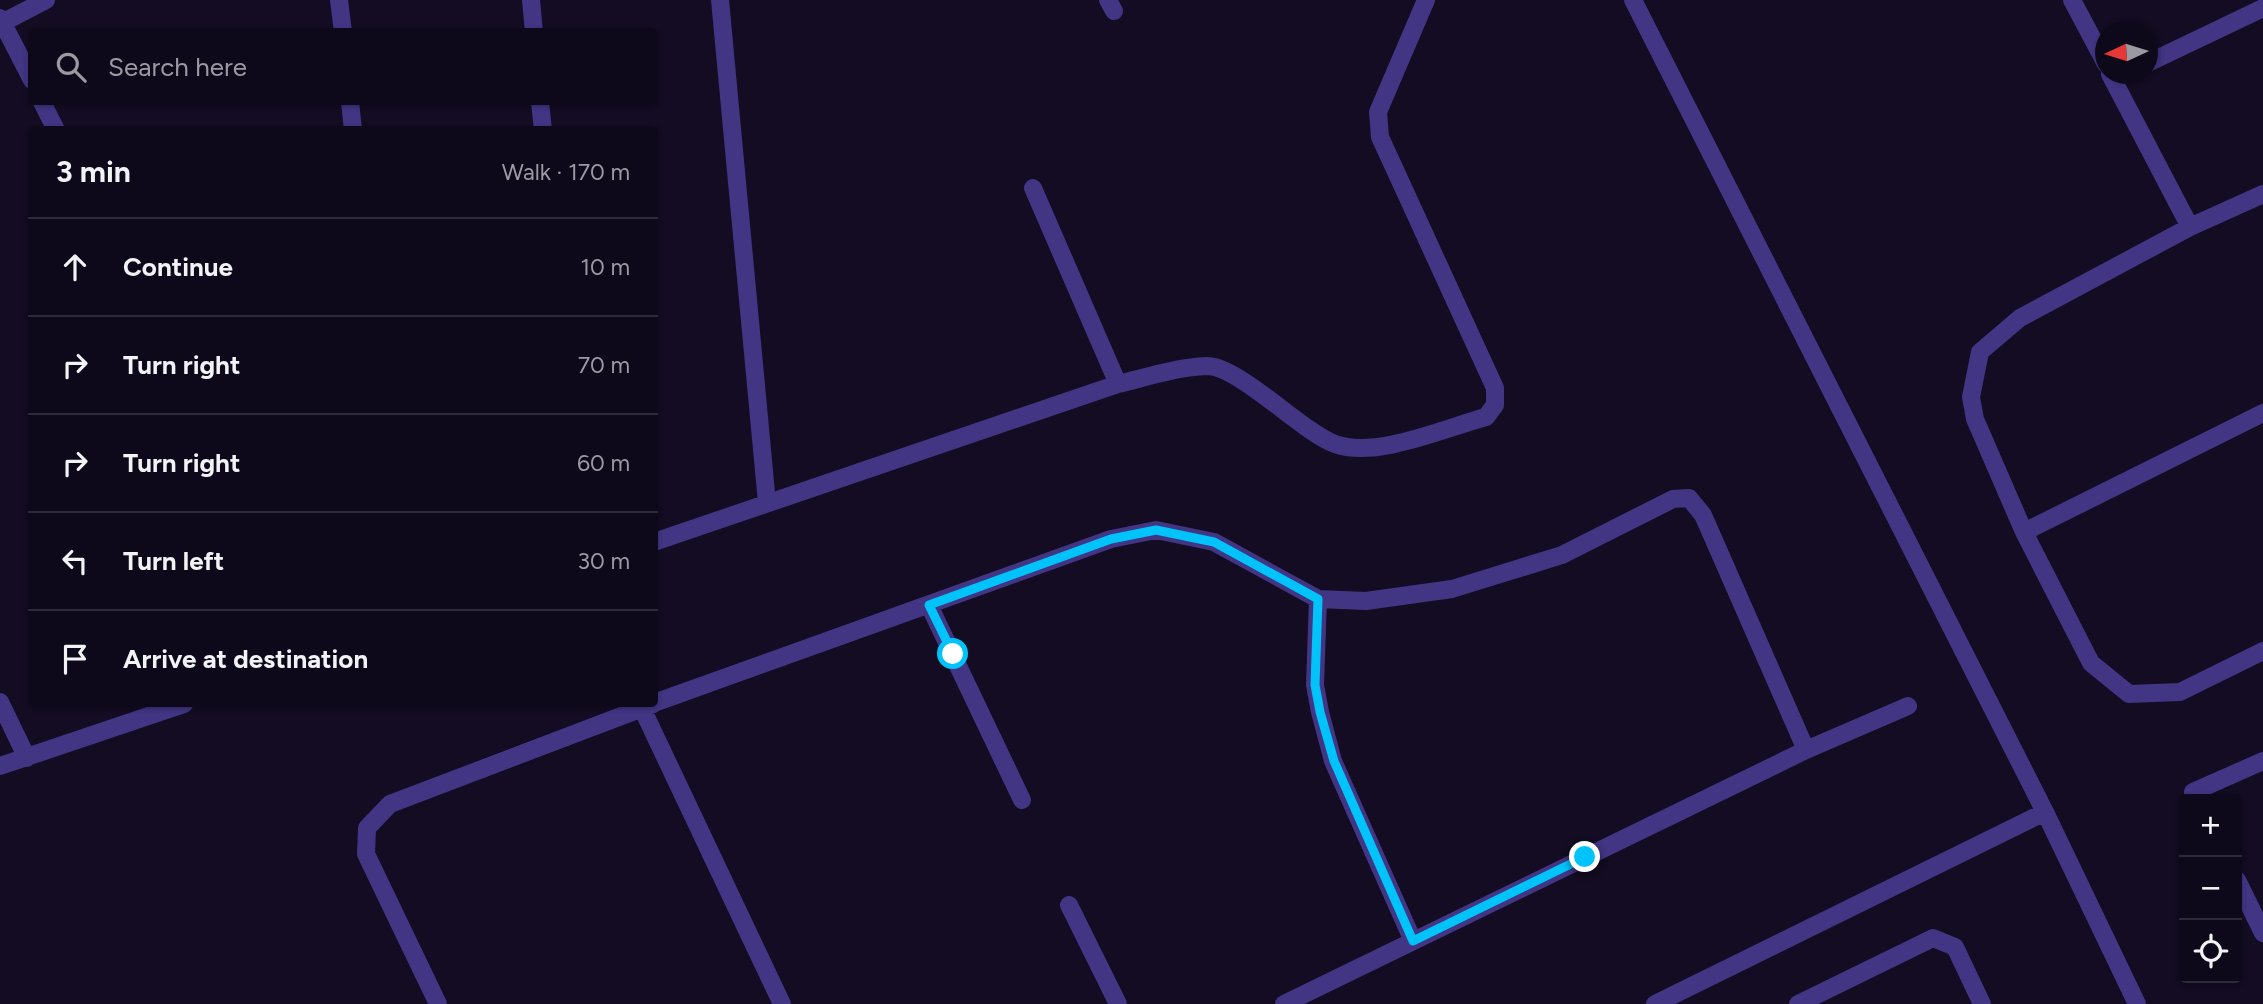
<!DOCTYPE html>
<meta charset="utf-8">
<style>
:root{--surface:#0e091a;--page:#1c1727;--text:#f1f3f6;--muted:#9b9aa2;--line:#2e2a39}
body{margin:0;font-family:Figtree,sans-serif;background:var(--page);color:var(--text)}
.controls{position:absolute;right:21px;bottom:21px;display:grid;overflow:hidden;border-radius:7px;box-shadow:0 2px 5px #0004}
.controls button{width:63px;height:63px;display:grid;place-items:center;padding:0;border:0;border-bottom:2px solid var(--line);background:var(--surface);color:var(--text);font:35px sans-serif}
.compass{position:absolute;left:2095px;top:21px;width:63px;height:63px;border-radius:50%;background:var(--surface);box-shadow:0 2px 5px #0004;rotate:266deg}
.stop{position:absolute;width:21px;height:21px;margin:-16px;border:5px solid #00c4f9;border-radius:50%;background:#fff}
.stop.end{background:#00c4f9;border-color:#fff;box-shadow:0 2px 7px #0008}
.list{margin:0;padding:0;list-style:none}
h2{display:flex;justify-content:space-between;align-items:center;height:91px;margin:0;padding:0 28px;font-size:30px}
h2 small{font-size:23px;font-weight:400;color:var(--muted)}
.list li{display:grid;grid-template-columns:46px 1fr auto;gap:21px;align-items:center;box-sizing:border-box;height:98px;padding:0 28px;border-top:2px solid var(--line)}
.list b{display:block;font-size:26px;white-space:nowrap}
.list em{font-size:23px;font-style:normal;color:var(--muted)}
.icon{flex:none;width:38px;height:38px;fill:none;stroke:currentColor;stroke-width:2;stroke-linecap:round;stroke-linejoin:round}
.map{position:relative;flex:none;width:2263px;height:1004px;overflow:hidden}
.search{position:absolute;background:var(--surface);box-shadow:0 2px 5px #0004;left:28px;top:28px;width:630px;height:77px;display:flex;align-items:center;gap:18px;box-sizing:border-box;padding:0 24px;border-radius:7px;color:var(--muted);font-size:26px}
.panel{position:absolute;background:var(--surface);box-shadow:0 2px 5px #0004;left:28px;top:126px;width:630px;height:581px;border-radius:7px}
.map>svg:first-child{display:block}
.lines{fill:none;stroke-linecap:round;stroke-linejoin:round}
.street{stroke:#413584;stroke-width:18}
.route{stroke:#00c4f9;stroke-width:9}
</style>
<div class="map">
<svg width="2263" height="1004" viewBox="0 0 2263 1004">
<rect width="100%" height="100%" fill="#130c22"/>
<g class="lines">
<path class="street" d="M339 0 343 32
M531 0 534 32
M720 0 767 503
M1108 0 1114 11
M1633 0 2045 812 2137 1004
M2072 0 2106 64
M0 18 32 80
M0 24 46 0
M2148 63 2263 8
M2110 74 2190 227
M42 102 56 130
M350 102 353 130
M540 102 543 130
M1033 188 1118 384
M2263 194 2190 227 2020 318 1980 352 1971 397 1975 419 2024 532 2091 663 2129 694 2180 692 2263 651
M2024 532 2263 413
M654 542 1118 384C1147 377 1178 367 1207 366 1239 366 1302 432 1335 444 1376 459 1445 428 1486 417L1495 405V388L1380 137 1378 112 1426 0
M1318 599 1315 685 1320 712 1333 761 1413 941
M929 605 1022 800
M0 702 27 758
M654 703 1111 539 1156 530 1214 542 1318 599 1366 601 1452 589 1562 555 1673 499 1689 498 1703 515 1806 750
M640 704 782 1004
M0 766 184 704
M2197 799 2193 792 2263 761
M2237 880 2263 933
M1069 905 1118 1004
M438 1004 366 854 367 828 390 804 653 704
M1284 1004 1806 750 1908 706
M1655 1004 2045 812
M1798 1004 1933 938 1955 947 1982 1004"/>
</g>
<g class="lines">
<path class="route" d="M953 654 929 605 1111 539 1156 530 1214 542 1318 599 1315 685 1320 712 1334 761 1413 941 1585 857"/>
</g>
</svg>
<div class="controls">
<button>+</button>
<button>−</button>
<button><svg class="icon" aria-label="locate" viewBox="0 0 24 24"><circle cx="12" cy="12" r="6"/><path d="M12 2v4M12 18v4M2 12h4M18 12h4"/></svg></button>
</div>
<svg class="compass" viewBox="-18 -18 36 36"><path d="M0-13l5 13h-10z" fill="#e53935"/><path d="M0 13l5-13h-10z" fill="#9b9aa2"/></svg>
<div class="stop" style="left:953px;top:654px"></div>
<div class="stop end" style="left:1585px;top:857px"></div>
<div class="search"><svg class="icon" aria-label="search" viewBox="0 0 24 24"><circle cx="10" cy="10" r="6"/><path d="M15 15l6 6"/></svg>Search here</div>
<section class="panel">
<h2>3 min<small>Walk · 170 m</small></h2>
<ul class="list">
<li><svg class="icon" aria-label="ahead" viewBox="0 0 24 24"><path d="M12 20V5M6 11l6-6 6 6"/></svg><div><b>Continue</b></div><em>10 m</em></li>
<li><svg class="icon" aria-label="right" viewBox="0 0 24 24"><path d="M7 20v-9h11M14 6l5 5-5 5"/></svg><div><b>Turn right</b></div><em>70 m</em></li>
<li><svg class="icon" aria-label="right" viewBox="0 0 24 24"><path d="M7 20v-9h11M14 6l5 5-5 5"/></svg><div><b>Turn right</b></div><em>60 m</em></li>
<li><svg class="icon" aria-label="left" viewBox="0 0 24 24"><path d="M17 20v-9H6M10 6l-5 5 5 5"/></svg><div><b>Turn left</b></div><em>30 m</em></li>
<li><svg class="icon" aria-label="arrive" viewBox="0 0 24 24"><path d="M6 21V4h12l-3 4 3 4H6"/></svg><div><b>Arrive at destination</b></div></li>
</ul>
</section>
</div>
